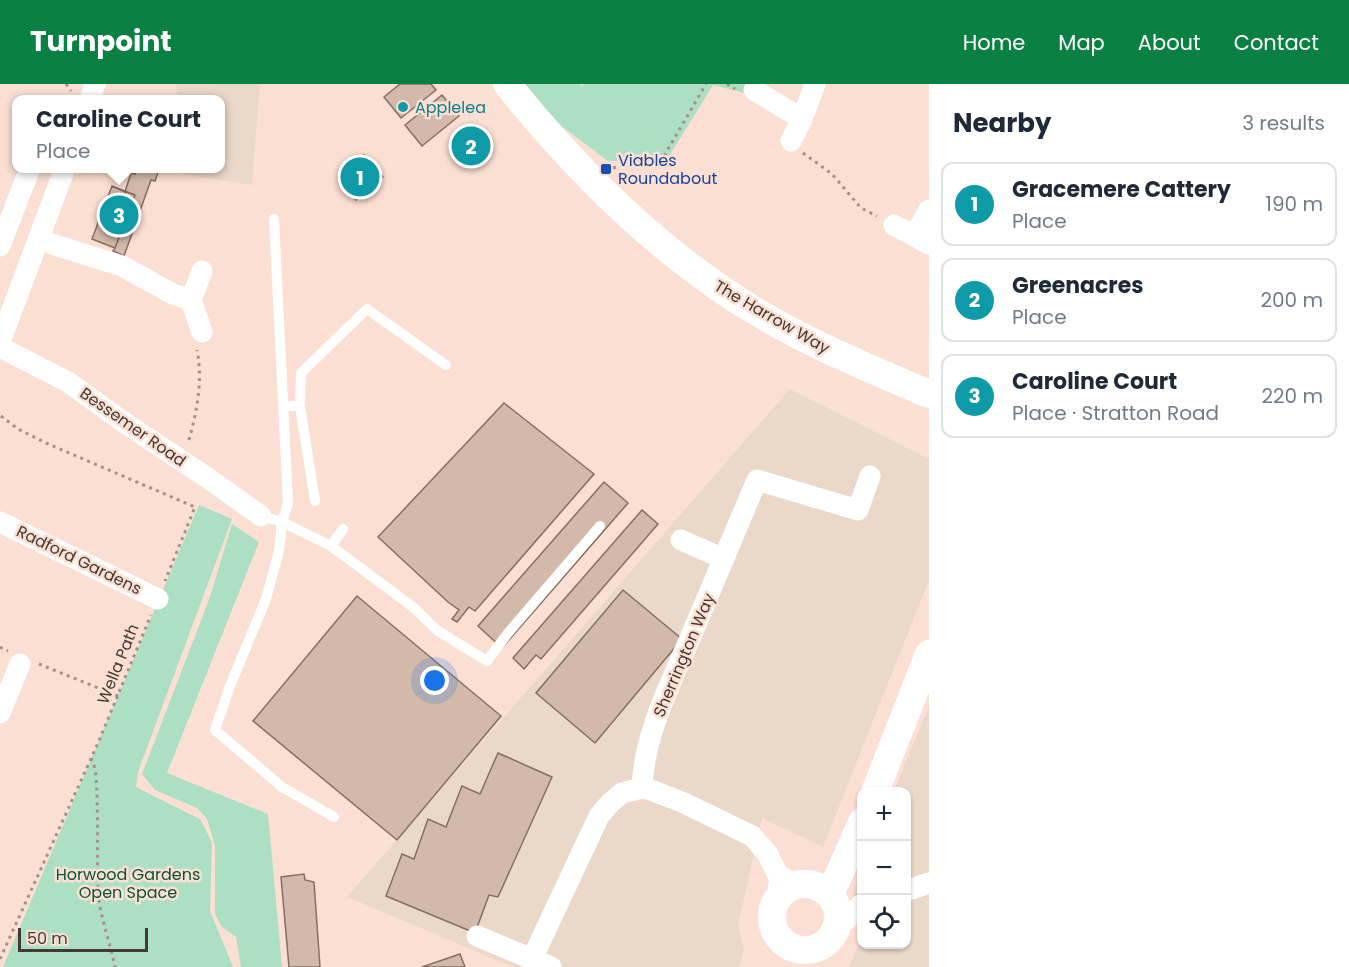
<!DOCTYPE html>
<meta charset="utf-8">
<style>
:root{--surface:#fff;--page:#f2f2f3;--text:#1f2937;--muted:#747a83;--line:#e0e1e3;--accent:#0b8043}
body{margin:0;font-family:Poppins,sans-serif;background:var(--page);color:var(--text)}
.controls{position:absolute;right:18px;bottom:18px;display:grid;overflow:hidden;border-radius:12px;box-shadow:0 2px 4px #0004}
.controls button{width:54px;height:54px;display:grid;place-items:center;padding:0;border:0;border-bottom:2px solid var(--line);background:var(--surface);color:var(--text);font:30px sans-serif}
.scale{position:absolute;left:18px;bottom:15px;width:130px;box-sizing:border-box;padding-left:6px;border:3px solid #453934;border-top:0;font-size:16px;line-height:21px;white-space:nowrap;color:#453934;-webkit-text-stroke:4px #fcdfd3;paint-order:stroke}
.you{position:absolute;left:435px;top:597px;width:21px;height:21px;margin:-15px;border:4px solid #fff;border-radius:50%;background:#1a73e8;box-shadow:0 0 0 9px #1a73e833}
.badge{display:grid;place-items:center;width:39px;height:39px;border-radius:50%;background:var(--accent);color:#fff;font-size:20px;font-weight:700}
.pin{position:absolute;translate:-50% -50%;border:3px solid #fff;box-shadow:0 2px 6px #0006}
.popup{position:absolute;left:12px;top:11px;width:213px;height:78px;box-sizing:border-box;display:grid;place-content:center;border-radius:12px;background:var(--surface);filter:drop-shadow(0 2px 4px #0005);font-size:20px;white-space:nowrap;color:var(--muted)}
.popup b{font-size:22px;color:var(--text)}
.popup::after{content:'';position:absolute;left:50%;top:100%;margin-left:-12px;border:12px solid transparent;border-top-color:var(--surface)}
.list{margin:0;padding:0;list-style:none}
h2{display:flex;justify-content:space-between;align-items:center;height:78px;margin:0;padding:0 24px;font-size:26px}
h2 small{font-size:20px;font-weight:400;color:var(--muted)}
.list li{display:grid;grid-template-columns:39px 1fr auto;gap:18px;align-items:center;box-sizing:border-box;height:84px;margin:0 12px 12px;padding:0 12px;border:2px solid var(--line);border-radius:12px}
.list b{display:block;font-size:22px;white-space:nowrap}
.list p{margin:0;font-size:20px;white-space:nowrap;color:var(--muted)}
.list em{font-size:20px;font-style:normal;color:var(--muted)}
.icon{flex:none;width:33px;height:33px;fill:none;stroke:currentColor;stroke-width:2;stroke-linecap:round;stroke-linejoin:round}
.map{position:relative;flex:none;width:929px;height:883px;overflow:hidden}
header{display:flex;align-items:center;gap:36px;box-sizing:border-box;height:84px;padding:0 30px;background:var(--accent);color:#fff}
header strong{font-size:28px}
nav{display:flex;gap:33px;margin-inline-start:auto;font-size:21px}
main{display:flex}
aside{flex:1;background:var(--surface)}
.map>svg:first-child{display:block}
.industrial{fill:#ead9c8}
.green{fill:#addfc5}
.building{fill:#d3b9aa;stroke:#866f60;stroke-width:1.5}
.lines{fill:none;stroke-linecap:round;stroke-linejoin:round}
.path{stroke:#a69188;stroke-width:3;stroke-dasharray:3 4.5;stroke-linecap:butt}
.lane{stroke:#fff;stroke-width:10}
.street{stroke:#fff;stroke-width:21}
.secondary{stroke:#fff;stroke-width:28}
.culture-dot{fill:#0f9aa8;stroke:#fcdfd3;stroke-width:2}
.transit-dot{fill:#1a4fb4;stroke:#fcdfd3;stroke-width:2}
.labels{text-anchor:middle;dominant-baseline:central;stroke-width:5;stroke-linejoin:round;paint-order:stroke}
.culture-label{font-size:16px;fill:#0d838f;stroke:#fcdfd3;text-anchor:start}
.transit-label{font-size:16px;fill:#164399;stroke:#fcdfd3;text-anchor:start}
.street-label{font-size:16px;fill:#453934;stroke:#fcdfd3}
.park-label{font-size:16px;fill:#065337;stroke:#fcdfd3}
</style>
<header>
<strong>Turnpoint</strong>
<nav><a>Home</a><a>Map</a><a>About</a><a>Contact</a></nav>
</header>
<main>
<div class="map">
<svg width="929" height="883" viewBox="0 0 929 883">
<rect width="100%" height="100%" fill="#fcdfd3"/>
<path class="industrial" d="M176 0H260L252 101 182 90V85L221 84V15H177Z
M790 305 929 375V496L823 763 762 734 738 841 744 866 739 883H513L347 813Z
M929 622V883H849L859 861 861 837 853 811 861 789 862 860H906V708L894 707Z"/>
<path class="green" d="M525 0H579L582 2 584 0H754L749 10 713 1 666 77H608L556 38Z
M199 421 232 435 138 688 136 703 200 735 212 758 210 827 233 883H3Z
M232 440 259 458 167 689 268 730 282 883H241L236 853 222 843 215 830V762L207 735 197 724 155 706 142 690 210 513Z"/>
<path class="building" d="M400 0H431L436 6 401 34 384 13Z
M442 11 459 32 422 62 405 41Z
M467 42 491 69 475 83 451 56Z
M364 71 383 93 356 116 338 93Z
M137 84H154L159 86 155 97 151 96 124 172 113 167 115 164 92 155 112 102 125 108 131 89 135 90Z
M112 102 135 111 115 164 92 155Z
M504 319 594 390 475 527 469 523 457 538 452 535 459 526 448 518 378 453Z
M604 398 628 419 502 564 478 542Z
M642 426 658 440 541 575 536 571 524 585 513 574Z
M623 506 682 555 595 659 536 609Z
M357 512 501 632 397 756 253 637Z
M498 669 552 693 498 813 489 811 475 849 386 812 402 770 414 775 428 735 446 743 462 702 480 710Z
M304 790 305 796 314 798 320 883H289L281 793Z
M460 870 465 883H422Z"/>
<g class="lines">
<path class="path" d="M66 0 71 7
M727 0 735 5
M803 69 832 90 861 124 877 132
M613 84 664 72 706 0
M1 332 18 345 46 359 195 423 165 497
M189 356C197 327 203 296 197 266
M0 563 8 567
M39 580 118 612
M91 674C97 685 96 699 97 710 98 742 97 775 98 807 100 833 110 858 115 883
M0 875 98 659 151 531"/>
<path class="lane" d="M274 135 288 419 282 438 279 467 266 515 230 602 215 646 282 703 334 733
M283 322H300L301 289 367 225 446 281
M300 322 315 417
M261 432 282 438 331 462 343 445
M331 462 413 523 438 547 487 577 508 549 600 442"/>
<path class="street" d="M754 6 802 35
M90 15 95 0
M791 57 802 35 815 0
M894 141 929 160
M915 151 929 126
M39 154 52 160 122 182 173 210 191 216
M0 162 30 84
M202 248 191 216 202 187
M0 258 65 84
M0 263 68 298 122 337 212 397 261 432
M0 438 158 515
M681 456 724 475
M0 629 20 580
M642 704C644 650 670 601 691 552 713 500 735 448 757 396L858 426 870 392
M906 807 929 799
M777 816 780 792
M835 847 862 820
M477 852 532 875 599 732 610 719 622 709 642 704 651 706 684 719 752 752 767 769 778 791 797 801
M532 875 551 883"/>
<path class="secondary" d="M507 0C573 82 648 158 736 215 796 254 863 282 929 310
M875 708 929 570
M772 833a33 33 0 1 1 66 0a33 33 0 1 1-66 0Z
M830 811 862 738"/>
</g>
<circle class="culture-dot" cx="403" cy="23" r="6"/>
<rect class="transit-dot" x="600" y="79" width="12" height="12" rx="3"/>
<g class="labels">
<g class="culture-label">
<text x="415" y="23">Applelea</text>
</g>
<g class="transit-label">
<text x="618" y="76">Viables<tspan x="618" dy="18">Roundabout</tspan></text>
</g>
<g class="street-label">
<text transform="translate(772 233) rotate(30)">The Harrow Way</text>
<text transform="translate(133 343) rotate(35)">Bessemer Road</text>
<text transform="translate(79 476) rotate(26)">Radford Gardens</text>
<text transform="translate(684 571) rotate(-67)">Sherrington Way</text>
<text transform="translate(118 580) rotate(-68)">Wella Path</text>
</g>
<g class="park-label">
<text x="128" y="790">Horwood Gardens<tspan x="128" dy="18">Open Space</tspan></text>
</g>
</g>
</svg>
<div class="controls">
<button>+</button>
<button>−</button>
<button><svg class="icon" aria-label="locate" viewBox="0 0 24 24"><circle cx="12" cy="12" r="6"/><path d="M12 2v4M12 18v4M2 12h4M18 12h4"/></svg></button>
</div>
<div class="scale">50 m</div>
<div class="you"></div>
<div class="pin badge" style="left:360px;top:93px;background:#0f9aa8">1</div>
<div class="pin badge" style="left:471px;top:62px;background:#0f9aa8">2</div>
<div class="pin badge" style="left:119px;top:131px;background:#0f9aa8">3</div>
<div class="popup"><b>Caroline Court</b>Place</div>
</div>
<aside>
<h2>Nearby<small>3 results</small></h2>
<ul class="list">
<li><span class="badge" style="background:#0f9aa8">1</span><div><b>Gracemere Cattery</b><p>Place</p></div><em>190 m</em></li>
<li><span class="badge" style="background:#0f9aa8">2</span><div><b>Greenacres</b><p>Place</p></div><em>200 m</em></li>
<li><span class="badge" style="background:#0f9aa8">3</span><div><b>Caroline Court</b><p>Place · Stratton Road</p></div><em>220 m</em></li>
</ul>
</aside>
</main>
